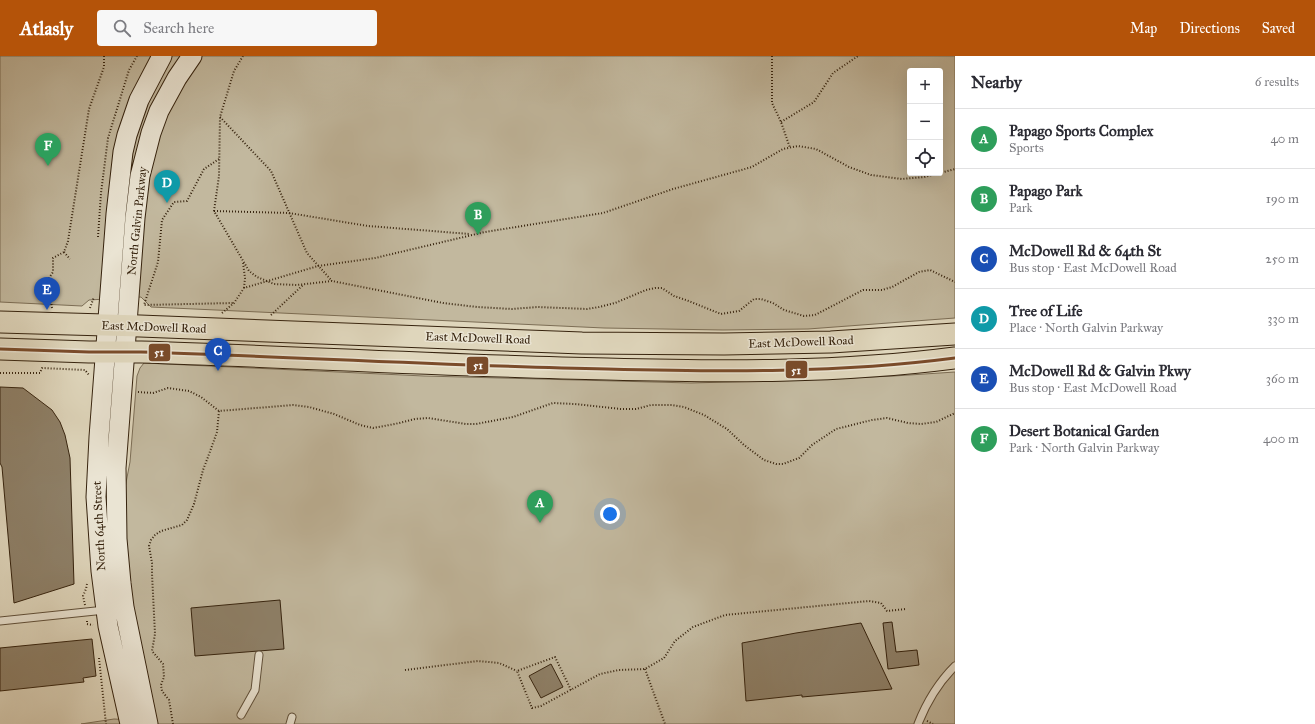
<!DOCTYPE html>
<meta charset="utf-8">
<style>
:root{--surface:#fff;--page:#f7f7f7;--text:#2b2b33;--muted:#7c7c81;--line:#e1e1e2;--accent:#b45309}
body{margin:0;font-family:"IM FELL Great Primer",serif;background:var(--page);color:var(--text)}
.controls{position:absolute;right:12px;top:12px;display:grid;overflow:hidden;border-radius:4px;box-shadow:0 4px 16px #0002}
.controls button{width:36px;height:36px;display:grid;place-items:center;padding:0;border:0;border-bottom:1px solid var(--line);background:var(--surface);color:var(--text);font:20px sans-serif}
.you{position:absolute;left:610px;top:458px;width:14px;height:14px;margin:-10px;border:3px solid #fff;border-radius:50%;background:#1a73e8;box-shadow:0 0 0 6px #1a73e833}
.badge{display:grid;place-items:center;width:26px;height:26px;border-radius:50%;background:var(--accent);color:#fff;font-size:13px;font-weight:700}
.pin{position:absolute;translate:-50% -33px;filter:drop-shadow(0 1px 2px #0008)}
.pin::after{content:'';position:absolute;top:21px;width:14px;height:12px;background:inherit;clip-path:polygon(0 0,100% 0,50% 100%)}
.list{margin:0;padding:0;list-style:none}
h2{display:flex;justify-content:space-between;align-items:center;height:52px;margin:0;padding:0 16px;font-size:17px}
h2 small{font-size:13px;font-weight:400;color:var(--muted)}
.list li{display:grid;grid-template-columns:26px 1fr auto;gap:12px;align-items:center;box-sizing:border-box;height:60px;padding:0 16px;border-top:1px solid var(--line)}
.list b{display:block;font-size:15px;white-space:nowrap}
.list p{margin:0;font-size:13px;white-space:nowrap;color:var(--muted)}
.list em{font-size:13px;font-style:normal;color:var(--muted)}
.icon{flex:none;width:22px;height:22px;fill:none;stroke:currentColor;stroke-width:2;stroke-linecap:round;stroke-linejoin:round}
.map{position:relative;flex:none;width:955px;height:668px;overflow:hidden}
header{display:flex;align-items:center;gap:24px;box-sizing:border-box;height:56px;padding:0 20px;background:var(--accent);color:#fff}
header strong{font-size:19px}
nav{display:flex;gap:22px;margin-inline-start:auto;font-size:14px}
.search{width:280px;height:36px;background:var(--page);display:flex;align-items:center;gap:10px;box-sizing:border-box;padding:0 14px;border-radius:4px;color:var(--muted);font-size:15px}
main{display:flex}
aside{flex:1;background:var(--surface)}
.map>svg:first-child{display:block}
.green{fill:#c2b89e;stroke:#7c6e56;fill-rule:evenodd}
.building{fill:#8e8068;stroke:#36230e}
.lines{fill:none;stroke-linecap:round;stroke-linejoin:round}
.lane-casing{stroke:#60503a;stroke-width:9}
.secondary-casing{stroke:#36230e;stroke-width:21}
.primary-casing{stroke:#36230e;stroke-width:23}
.path{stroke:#36230e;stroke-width:2;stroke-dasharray:1 2;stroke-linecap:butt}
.lane{stroke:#eae4d3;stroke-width:7}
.secondary{stroke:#eae4d3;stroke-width:19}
.primary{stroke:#dfd6bc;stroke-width:21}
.bus-1-casing{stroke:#eae4d3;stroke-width:6}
.bus-1{stroke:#7a4b2a;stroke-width:3}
.labels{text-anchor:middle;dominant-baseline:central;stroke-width:3;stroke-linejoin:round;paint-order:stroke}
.street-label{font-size:12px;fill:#36230e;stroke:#eae4d3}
.line-badge{stroke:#eae4d3;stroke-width:1.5}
.badge-label{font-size:11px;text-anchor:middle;font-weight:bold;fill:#fff}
</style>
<header>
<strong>Atlasly</strong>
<div class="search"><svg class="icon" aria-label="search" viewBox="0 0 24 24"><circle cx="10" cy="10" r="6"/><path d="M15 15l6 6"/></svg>Search here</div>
<nav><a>Map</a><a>Directions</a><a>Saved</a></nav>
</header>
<main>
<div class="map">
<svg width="955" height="668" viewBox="0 0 955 668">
<rect width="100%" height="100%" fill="#dfd6bc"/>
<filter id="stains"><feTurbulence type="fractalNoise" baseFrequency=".005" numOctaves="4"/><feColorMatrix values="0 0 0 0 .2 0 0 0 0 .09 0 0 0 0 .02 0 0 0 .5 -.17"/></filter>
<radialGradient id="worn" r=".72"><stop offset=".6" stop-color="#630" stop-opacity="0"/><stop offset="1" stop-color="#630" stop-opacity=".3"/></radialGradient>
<path class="green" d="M0 0H955V262L808 273 723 274 604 272 151 251 141 241 89 244 82 250 0 246ZM910 15H940V117H910Z
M144 307 424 320 691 327 801 324 894 320 955 316V668H81L114 663 155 665 136 573 125 498 124 437 130 406 137 320 140 312Z"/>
<path class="building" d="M0 331 23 332 52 354 60 366 65 379 70 402 74 528 14 547 2 411 0 407Z
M280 544 284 593 195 600 191 552Z
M892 566 896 596 917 594 919 609 888 613 883 567Z
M861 567 892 633 802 641V639L746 645 742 587 796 577Z
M92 583 96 620 83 622 84 626 0 635V592Z
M551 608 563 631 541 642 529 620Z"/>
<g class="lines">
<g class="lane-casing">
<path id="lane" d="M0 565 105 554
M241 659 255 634 259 599
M290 668 292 661
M918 668C927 645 938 627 955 610"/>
</g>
<g class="secondary-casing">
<path id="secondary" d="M130 668 108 570 101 515 96 441 99 381 116 158 123 96 127 79 139 44 162 0
M148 668 124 551 121 527 117 483 116 412 135 162 140 120 151 77 159 55 177 22 192 0"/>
</g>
<g class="primary-casing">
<path id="primary" d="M0 266 140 270 582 287 724 288 831 286 955 278
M0 293 89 296H141C296 301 452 310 607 313 723 316 840 317 955 302"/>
</g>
<path class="path" d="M243 0 234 15 220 61 219 120 214 155 249 215 257 221 274 228 297 229 332 225 443 247 477 251 512 253 538 251 587 253 599 251 615 247 646 234 655 232H662L674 240 686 244 721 258 739 255 754 243H761L773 247 784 254 804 260 815 259 863 234H882L892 231 919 216 930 214 955 226
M772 0V47L781 66 790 92
M220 61 271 115 307 197 332 225
M781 66 814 46 833 17 858 0
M219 103 204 113 187 145 174 146 162 164 158 206 144 249 233 247
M214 155 289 157 368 170 470 178
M98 181 101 137 108 82 129 14 137 0
M64 196 70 203
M243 207 245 222 244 232
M52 252 48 228 49 222 53 216V202L64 196 68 185 89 53 104 11V0
M90 252 94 241
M222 257 234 247 244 232 318 210 375 202 485 176 603 157 673 133 752 111 783 93 798 90 816 93 849 111 871 119 902 123 924 121 955 113
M271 259 303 229
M0 317H40L42 312 85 314 89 319
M138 336 153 337 168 332 189 335 201 341 219 355 293 349 309 351 334 358 360 369 373 372 395 368 415 363 428 362 466 368H476L513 361 553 347 575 348 621 353H636L651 349H672L684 351 704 359 727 373 744 389 764 404 776 408H783L799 402 812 389 836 373 872 364 887 362 908 367 921 368 936 366 955 357
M85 549 83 540 86 533 87 528
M87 565V568L93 569
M99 602 106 668
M645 613 665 668
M405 614 478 605 499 607 517 615
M571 634 555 601 517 615 532 652 541 650 600 618 619 614 645 613 664 602 675 585 693 571 725 559 869 545 881 547 887 555 906 553
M927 665 933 668
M173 668 169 644 162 635 161 629 164 621 163 608 152 595 155 578 152 518V507L149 490 151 484 155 479 161 475 182 469 187 464 194 448 203 414 208 401 217 376 219 355"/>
<use href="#lane" class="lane"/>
<use href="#secondary" class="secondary"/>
<use href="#primary" class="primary"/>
<g class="bus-1-casing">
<path id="bus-1" d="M0 293 89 296H141C296 301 452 310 607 313 723 316 840 317 955 302"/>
</g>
<use href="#bus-1" class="bus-1"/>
</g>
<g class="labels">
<g class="street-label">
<text transform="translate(137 165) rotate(-84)">North Galvin Parkway</text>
<text transform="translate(154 271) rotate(2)">East McDowell Road</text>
<text transform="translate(478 282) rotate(2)">East McDowell Road</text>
<text transform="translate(801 286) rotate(-2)">East McDowell Road</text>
<text transform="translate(99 470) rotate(-93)">North 64th Street</text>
</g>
</g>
<g class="line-badge">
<rect x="148" y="287" width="23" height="19" rx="4" fill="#7a4b2a"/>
<rect x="466" y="300" width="23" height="19" rx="4" fill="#7a4b2a"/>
<rect x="785" y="304" width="23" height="19" rx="4" fill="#7a4b2a"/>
</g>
<g class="badge-label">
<text x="159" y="300">51</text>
<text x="478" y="313">51</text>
<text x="796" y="318">51</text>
</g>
<rect width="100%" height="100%" filter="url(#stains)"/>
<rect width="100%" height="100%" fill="url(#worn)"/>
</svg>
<div class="controls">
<button>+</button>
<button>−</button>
<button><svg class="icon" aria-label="locate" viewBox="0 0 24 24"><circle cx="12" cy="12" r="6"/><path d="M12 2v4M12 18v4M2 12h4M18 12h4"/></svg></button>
</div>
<div class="you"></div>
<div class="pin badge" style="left:540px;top:467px;background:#2e9e5b">A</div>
<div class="pin badge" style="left:478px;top:179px;background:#2e9e5b">B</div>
<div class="pin badge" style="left:218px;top:315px;background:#1a4fb4">C</div>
<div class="pin badge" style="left:167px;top:147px;background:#0f9aa8">D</div>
<div class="pin badge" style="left:47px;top:254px;background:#1a4fb4">E</div>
<div class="pin badge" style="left:48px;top:110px;background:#2e9e5b">F</div>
</div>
<aside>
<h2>Nearby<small>6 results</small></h2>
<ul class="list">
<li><span class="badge" style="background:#2e9e5b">A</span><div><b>Papago Sports Complex</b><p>Sports</p></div><em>40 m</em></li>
<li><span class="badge" style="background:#2e9e5b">B</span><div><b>Papago Park</b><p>Park</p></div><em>190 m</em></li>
<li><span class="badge" style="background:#1a4fb4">C</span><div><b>McDowell Rd &amp; 64th St</b><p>Bus stop · East McDowell Road</p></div><em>250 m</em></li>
<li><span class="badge" style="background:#0f9aa8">D</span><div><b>Tree of Life</b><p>Place · North Galvin Parkway</p></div><em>330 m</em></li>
<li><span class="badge" style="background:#1a4fb4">E</span><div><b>McDowell Rd &amp; Galvin Pkwy</b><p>Bus stop · East McDowell Road</p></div><em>360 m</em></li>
<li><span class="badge" style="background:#2e9e5b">F</span><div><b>Desert Botanical Garden</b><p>Park · North Galvin Parkway</p></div><em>400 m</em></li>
</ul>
</aside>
</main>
